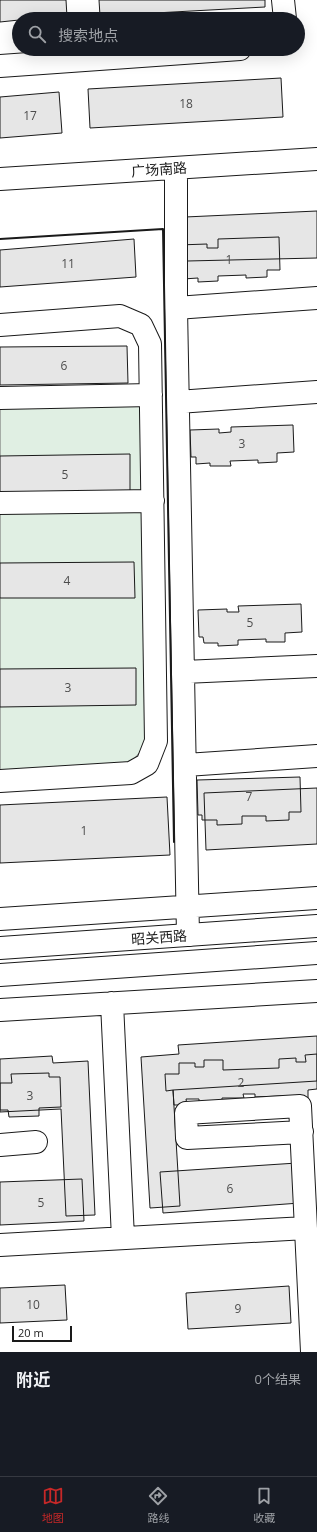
<!DOCTYPE html>
<html lang="zh">
<meta charset="utf-8">
<style>
:root{--surface:#171b24;--page:#242831;--text:#f1f3f6;--muted:#9ea1a6;--line:#363941;--accent:#c62828}
body{margin:0;font-family:"Open Sans","Noto Sans SC",sans-serif;background:var(--page);color:var(--text)}
.scale{position:absolute;left:12px;bottom:10px;width:60px;box-sizing:border-box;padding-left:4px;border:2px solid #1a1a1a;border-top:0;font-size:11px;line-height:14px;white-space:nowrap;color:#1a1a1a;-webkit-text-stroke:3px #fff;paint-order:stroke}
.list{margin:0;padding:0;list-style:none}
h2{display:flex;justify-content:space-between;align-items:center;height:52px;margin:0;padding:0 16px;font-size:17px}
h2 small{font-size:13px;font-weight:400;color:var(--muted)}
.icon{flex:none;width:22px;height:22px;fill:none;stroke:currentColor;stroke-width:2;stroke-linecap:round;stroke-linejoin:round}
.map{position:relative;flex:none;width:317px;height:1352px;overflow:hidden}
.search{position:absolute;background:var(--surface);box-shadow:0 4px 16px #0002;left:12px;right:12px;top:12px;height:44px;display:flex;align-items:center;gap:10px;box-sizing:border-box;padding:0 14px;border-radius:22px;color:var(--muted);font-size:15px}
.sheet{height:124px;background:var(--surface)}
nav{display:flex;justify-content:space-around;align-items:center;box-sizing:border-box;height:56px;border-top:1px solid var(--line);background:var(--surface);font-size:11px;color:var(--muted)}
nav a{display:grid;justify-items:center;gap:2px}
nav .on{color:var(--accent)}
.map>svg:first-child{display:block}
.green{fill:#e0efe3;stroke:#6a6a6a}
.building{fill:#e6e6e6;stroke:#1a1a1a}
.lines{fill:none;stroke-linecap:round;stroke-linejoin:round}
.minor-casing{stroke:#1a1a1a;stroke-width:24}
.major-casing{stroke:#1a1a1a;stroke-width:24}
.minor{stroke:#fff;stroke-width:22}
.major{stroke:#fff;stroke-width:22}
.wall{stroke:#1a1a1a;stroke-width:2}
.labels{text-anchor:middle;dominant-baseline:central;stroke-width:3;stroke-linejoin:round;paint-order:stroke}
.number-label{font-size:12px;fill:#4d4d4d}
.street-label{font-size:14px;fill:#1a1a1a;stroke:#fff}
</style>
<div class="map">
<svg width="317" height="1352" viewBox="0 0 317 1352">
<rect width="100%" height="100%" fill="#fff"/>
<path class="green" d="M0 406H142L148 743 128 766 0 773Z"/>
<path class="building" d="M0 0H66L67 17 19 19V20L0 22Z
M99 0H265V7L100 16Z
M281 78 283 117 90 128 88 89Z
M59 92 62 133 0 138V97Z
M317 211V258L187 261 185 217Z
M279 237 280 270H267V277L246 278V275L218 276V281L198 282V278L183 279 178 245 207 244V248H218V239Z
M134 239 136 277 0 287V250Z
M127 346 128 383 0 385V347Z
M293 425 294 452 277 453V462L258 463V460L230 461 231 466H210V463L196 464V457H191L190 430 219 429V433L231 432V427Z
M130 454V492L0 493V456Z
M134 562 135 598H0V563Z
M301 604 302 632 285 633V642H266V639L238 640V645L218 646V643H204L203 637H199L198 610 227 609V612H239L238 606Z
M136 668V705L0 707V669Z
M300 777 301 812H289V820L266 821V816H242V824L217 825V820H202V815H198L197 780Z
M317 788V844L206 850 204 793Z
M167 797 170 855 0 863V805Z
M317 1036V1081L173 1090 180 1206 150 1208 141 1057 179 1054 178 1045Z
M317 1054V1089L308 1090V1101L281 1096 255 1097V1094H243L244 1098H222V1106L199 1107V1099H186L187 1105H174L173 1090 166 1091 165 1074H179V1063H195V1067H204V1060H223V1070L279 1068V1059L296 1058V1062H306L305 1055Z
M52 1056 53 1063 88 1061 95 1215 66 1216 61 1109 0 1112V1059Z
M49 1073V1077H60L61 1107 39 1108V1116L9 1117 8 1110H0V1083H12L11 1074Z
M297 1163 300 1203 163 1213 160 1172Z
M82 1179 84 1221 0 1225V1182Z
M65 1285 67 1320 0 1323V1288Z
M289 1286 291 1323 188 1329 186 1293Z"/>
<g class="lines">
<g class="minor-casing">
<path id="minor" d="M283 0 285 19
M0 66 240 49
M176 168V308L188 935
M0 179 317 159
M176 308 317 298
M0 325 120 316 141 325 150 344 156 741 147 764 131 773 0 781
M0 398 151 395
M178 402 317 392
M0 503 153 501
M184 672 317 666
M186 765 317 756
M0 919 317 898
M112 1003 123 1238
M0 1010 317 991
M302 1132 187 1138 186 1113 300 1106 312 1352
M0 1145 36 1142
M0 1245 306 1228"/>
</g>
<g class="major-casing">
<path id="major" d="M0 948 317 926
M0 975 317 953"/>
</g>
<use href="#minor" class="minor"/>
<use href="#major" class="major"/>
<path class="wall" d="M0 239 163 229 174 842"/>
</g>
<g class="labels">
<g class="number-label">
<text x="186" y="103">18</text>
<text x="30" y="115">17</text>
<text x="229" y="259">1</text>
<text x="68" y="263">11</text>
<text x="64" y="365">6</text>
<text x="242" y="443">3</text>
<text x="65" y="474">5</text>
<text x="67" y="580">4</text>
<text x="250" y="622">5</text>
<text x="68" y="687">3</text>
<text x="249" y="796">7</text>
<text x="84" y="830">1</text>
<text x="241" y="1082">2</text>
<text x="30" y="1095">3</text>
<text x="230" y="1188">6</text>
<text x="41" y="1202">5</text>
<text x="33" y="1304">10</text>
<text x="238" y="1308">9</text>
</g>
<g class="street-label">
<text transform="translate(159 169) rotate(-4)">广场南路</text>
<text transform="translate(159 937) rotate(-4)">昭关西路</text>
</g>
</g>
</svg>
<div class="scale">20 m</div>
<div class="search"><svg class="icon" aria-label="search" viewBox="0 0 24 24"><circle cx="10" cy="10" r="6"/><path d="M15 15l6 6"/></svg>搜索地点</div>
</div>
<section class="sheet">
<h2>附近<small>0个结果</small></h2>
<ul class="list">
</ul>
</section>
<nav>
<a class="on"><svg class="icon" aria-label="map" viewBox="0 0 24 24"><path d="M3 6l6-2 6 2 6-2v14l-6 2-6-2-6 2zM9 4v14M15 6v14"/></svg>地图</a>
<a><svg class="icon" aria-label="directions" viewBox="0 0 24 24"><path d="M12 3l9 9-9 9-9-9zM9 14v-3h6M13 9l2 2-2 2"/></svg>路线</a>
<a><svg class="icon" aria-label="saved" viewBox="0 0 24 24"><path d="M7 4h10v16l-5-4-5 4z"/></svg>收藏</a>
</nav>
